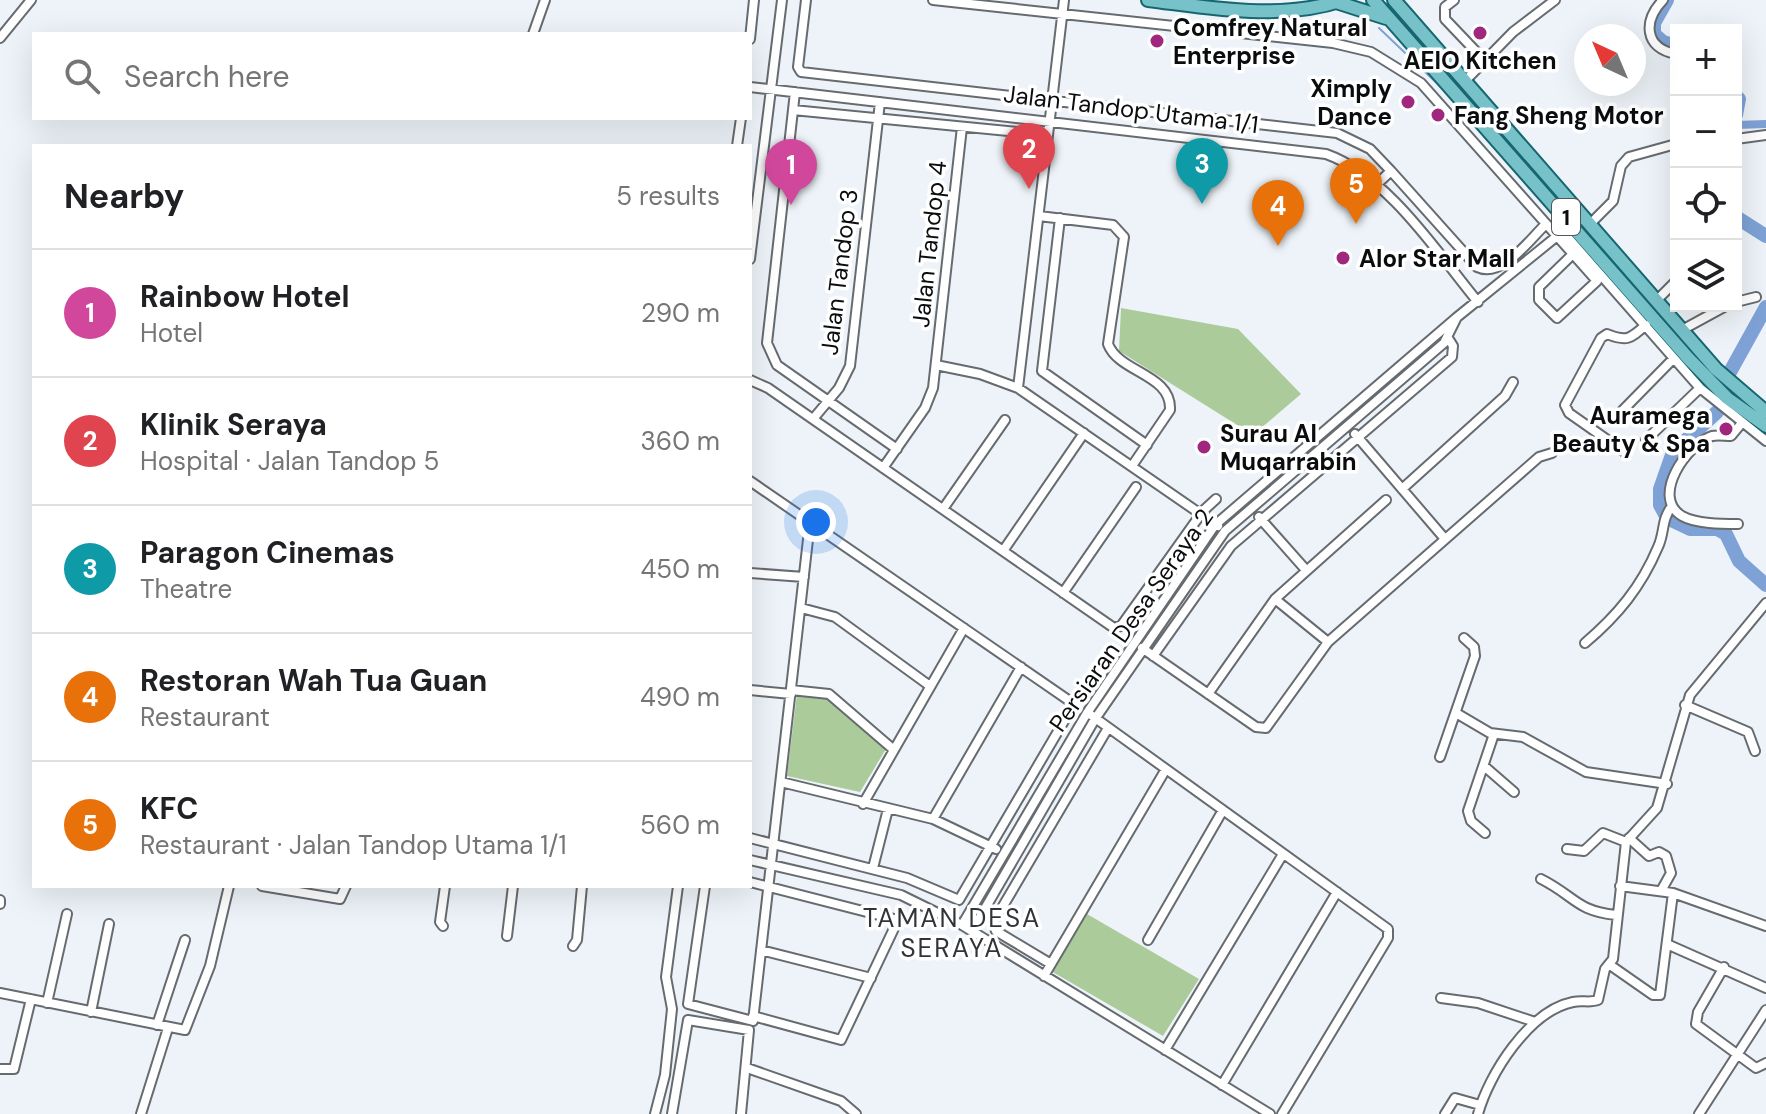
<!DOCTYPE html>
<meta charset="utf-8">
<style>
:root{--surface:#fff;--page:#f2f2f2;--text:#202124;--muted:#757577;--line:#e0e0e0;--accent:#a0277e}
body{margin:0;font-family:"DM Sans",sans-serif;background:var(--page);color:var(--text)}
.controls{position:absolute;right:24px;top:24px;display:grid;overflow:hidden;border-radius:0px;box-shadow:0 8px 32px #0002}
.controls button{width:72px;height:72px;display:grid;place-items:center;padding:0;border:0;border-bottom:2px solid var(--line);background:var(--surface);color:var(--text);font:40px sans-serif}
.compass{position:absolute;left:1574px;top:24px;width:72px;height:72px;border-radius:50%;background:var(--surface);box-shadow:0 8px 32px #0002;rotate:316deg}
.you{position:absolute;left:816px;top:522px;width:28px;height:28px;margin:-20px;border:6px solid #fff;border-radius:50%;background:#1a73e8;box-shadow:0 0 0 12px #1a73e833}
.badge{display:grid;place-items:center;width:52px;height:52px;border-radius:50%;background:var(--accent);color:#fff;font-size:26px;font-weight:700}
.pin{position:absolute;translate:-50% -66px;filter:drop-shadow(0 2px 4px #0008)}
.pin::after{content:'';position:absolute;top:42px;width:28px;height:24px;background:inherit;clip-path:polygon(0 0,100% 0,50% 100%)}
.list{margin:0;padding:0;list-style:none}
h2{display:flex;justify-content:space-between;align-items:center;height:104px;margin:0;padding:0 32px;font-size:34px}
h2 small{font-size:26px;font-weight:400;color:var(--muted)}
.list li{display:grid;grid-template-columns:52px 1fr auto;gap:24px;align-items:center;box-sizing:border-box;height:128px;padding:0 32px;border-top:2px solid var(--line)}
.list b{display:block;font-size:30px;white-space:nowrap}
.list p{margin:0;font-size:26px;white-space:nowrap;color:var(--muted)}
.list em{font-size:26px;font-style:normal;color:var(--muted)}
.icon{flex:none;width:44px;height:44px;fill:none;stroke:currentColor;stroke-width:2;stroke-linecap:round;stroke-linejoin:round}
.map{position:relative;flex:none;width:1766px;height:1114px;overflow:hidden}
.search{position:absolute;background:var(--surface);box-shadow:0 8px 32px #0002;left:32px;top:32px;width:720px;height:88px;display:flex;align-items:center;gap:20px;box-sizing:border-box;padding:0 28px;border-radius:0px;color:var(--muted);font-size:30px}
.panel{position:absolute;background:var(--surface);box-shadow:0 8px 32px #0002;left:32px;top:144px;width:720px;height:744px;border-radius:0px}
.map>svg:first-child{display:block}
.green{fill:#abcc9a}
.lines{fill:none;stroke-linecap:round;stroke-linejoin:round}
.stream{stroke:#7ea2d6;stroke-width:2}
.canal{stroke:#7ea2d6;stroke-width:8}
.river{stroke:#7ea2d6;stroke-width:14}
.minor-casing{stroke:#666b70;stroke-width:12}
.primary-casing{stroke:#166670;stroke-width:16}
.minor{stroke:#fff;stroke-width:8}
.primary{stroke:#77c1c9;stroke-width:12}
.poi-dot{fill:#a0277e;stroke:#fff;stroke-width:3}
.labels{text-anchor:middle;dominant-baseline:central;stroke-width:7;stroke-linejoin:round;paint-order:stroke}
.shield{fill:#fff;stroke:#545556;stroke-width:2}
.shield-label{font-size:22px;font-weight:bold;fill:#0a0c0e}
.poi-label{font-size:24px;font-weight:bold;fill:#0a0c0e;stroke:#fff;text-anchor:start}
.street-label{font-size:24px;fill:#0a0c0e;stroke:#fff}
.neighbourhood-label{font-size:26px;letter-spacing:2px;fill:#313539;stroke:#fff}
</style>
<div class="map">
<svg width="1766" height="1114" viewBox="0 0 1766 1114">
<rect width="100%" height="100%" fill="#edf3f8"/>
<path class="green" d="M1121 308 1238 329 1301 394 1253 435 1119 351Z
M797 694 828 697 889 744 860 792 787 776Z
M1087 914 1199 979 1163 1036 1051 971Z"/>
<g class="lines">
<path class="stream" d="M1379 28 1444 90"/>
<path class="canal" d="M1736 125 1766 124
M1686 364 1716 394
M1750 424 1766 435"/>
<path class="river" d="M1667 0 1654 23V34L1663 42 1676 46
M1736 96 1739 99 1736 115
M1736 217 1766 236
M1730 372 1766 307
M1717 412 1673 452 1660 489V505L1667 518 1690 529H1717L1726 534 1739 561 1766 585"/>
<g class="minor-casing">
<path id="minor" d="M806 0 798 67 801 72 1337 133 1370 149 1391 171
M933 0 1333 43 1371 52 1421 83 1597 281 1557 318 1539 300V287L1573 254
M1454 0 1445 7V19L1485 61
M1663 0C1643 21 1644 48 1676 54
M533 34 545 0
M0 38 31 0
M750 39 754 0
M1465 81 1513 32 1555 0
M750 87 1326 154C1388 176 1436 251 1478 302
M795 92 767 343 777 365 897 449
M793 110 1048 135
M1736 139 1766 135
M737 146 741 118
M1377 184 1391 171 1477 267C1502 279 1529 240 1546 224
M1039 216 1113 225 1124 237 1108 344C1119 373 1172 374 1170 410L1132 466
M1060 218 1042 371 1147 445
M1590 224 1613 201 1621 166 1629 157 1676 144
M1563 232 1700 388 1766 441
M750 259 782 0
M1656 301 1676 281
M1736 302 1756 297
M1682 330 1726 306
M936 365 980 374 1018 388 1218 526
M750 380 768 388 1114 628 1121 626 1203 511 1216 499
M1018 388 1064 0
M1622 411 1673 359
M813 419 839 388 850 366 880 102
M1355 434 1445 539
M1646 440 1700 388
M1626 453 1569 413 1565 405 1601 338 1607 334C1627 342 1630 339 1646 325
M883 468 925 408 933 388 962 127
M750 481 1074 704 959 900 907 878 750 838
M1402 489 1505 396 1513 382
M943 509 1005 420
M1259 517 1306 570
M1738 524C1722 524 1696 524 1682 516 1650 497 1687 444 1712 436 1717 435 1725 436 1731 436L1741 424
M1003 551 1084 433
M750 573 804 577
M1063 593 1136 487
M1275 599 1328 642
M801 608 835 617 930 686
M1585 643C1618 615 1641 587 1658 547 1665 532 1661 520 1672 506
M1142 648 1256 727 1266 728 1328 642 1539 457 1552 453
M1153 656 1231 546 1452 357 1453 346 1448 338
M750 690 791 694
M791 690 829 694 894 750
M1208 694 1275 599 1386 500
M1685 705 1748 732 1755 751
M1456 713 1490 733 1523 737 1586 772 1667 784
M1091 715 1388 929V938L1282 1114
M1440 757 1475 656 1474 647 1464 638
M1484 766 1514 792
M781 782 933 819 996 849
M863 804 964 628
M933 819 1021 667
M1485 833 1471 821 1468 811 1494 734
M1629 838 1649 856 1659 852 1666 856 1671 873 1661 891
M1567 849 1584 851 1603 833 1626 842
M750 860 901 895 962 925 1270 1114
M873 868 888 809
M1541 879C1575 896 1576 911 1616 915
M750 882 898 920 841 1040 753 1016
M262 886 340 899 346 886
M705 886 688 1004 753 1021 810 522
M1620 886 1673 893 1766 926
M0 900V904
M962 925 1087 713 1215 525 1456 318 1572 224
M443 926 440 922 445 886
M972 931 1095 719 1225 531 1444 343 1456 319
M507 936 513 886
M1148 940 1223 810
M1669 945 1766 988
M573 946 577 940 582 886
M761 950 871 978
M1051 964 996 931 993 923 1108 728
M1610 965 1653 995H1660L1673 893
M1724 967 1698 1012 1696 1024 1756 1068 1766 1063
M1044 976 1166 769
M0 993 185 1030 210 966 229 886
M1441 998 1478 1003 1535 1022
M47 1003 67 914
M91 1012 109 924
M157 1025 185 940
M1165 1050 1283 854
M747 1068 841 1101 856 1114
M0 1069H14L31 999
M1222 1085 1337 892
M141 1114 168 1028
M655 1114 665 1075 672 1009 666 977 678 886
M672 1114 688 1020 749 1030 741 1114
M1445 1114 1455 1098 1480 1105
M1478 1114C1489 1074 1529 1011 1573 1002 1582 1000 1590 1003 1598 1000L1605 969 1613 959 1626 842 1657 808 1690 695 1766 603
M1699 1114 1766 1010"/>
</g>
<g class="primary-casing">
<path id="primary" d="M1148 0C1213 8 1280 21 1343 0
M1373 0 1688 358 1727 398 1766 426
M1394 0 1716 369 1766 412
M1336 2 1386 18"/>
</g>
<use href="#minor" class="minor"/>
<use href="#primary" class="primary"/>
</g>
<g class="poi-dot">
<circle cx="1480" cy="33" r="8"/>
<circle cx="1157" cy="41" r="8"/>
<circle cx="1408" cy="102" r="8"/>
<circle cx="1438" cy="115" r="8"/>
<circle cx="1343" cy="258" r="8"/>
<circle cx="1726" cy="429" r="8"/>
<circle cx="1204" cy="447" r="8"/>
</g>
<g class="labels">
<rect class="shield" x="1552" y="199" width="28" height="36" rx="6"/>
<g class="shield-label">
<text x="1566" y="217">1</text>
</g>
<g class="poi-label">
<text x="1173" y="27">Comfrey Natural<tspan x="1173" dy="28">Enterprise</tspan></text>
<text x="1480" y="60" text-anchor="middle">AEIO Kitchen</text>
<text x="1392" y="88" text-anchor="end">Ximply<tspan x="1392" dy="28">Dance</tspan></text>
<text x="1454" y="115">Fang Sheng Motor</text>
<text x="1359" y="258">Alor Star Mall</text>
<text x="1710" y="415" text-anchor="end">Auramega<tspan x="1710" dy="28">Beauty &amp; Spa</tspan></text>
<text x="1220" y="433">Surau Al<tspan x="1220" dy="28">Muqarrabin</tspan></text>
</g>
<g class="street-label">
<text transform="translate(1131 109) rotate(7)">Jalan Tandop Utama 1/1</text>
<text transform="translate(929 244) rotate(-84)">Jalan Tandop 4</text>
<text transform="translate(839 272) rotate(-83)">Jalan Tandop 3</text>
<text transform="translate(1131 620) rotate(-55)">Persiaran Desa Seraya 2</text>
</g>
<g class="neighbourhood-label">
<text x="952" y="918">TAMAN DESA<tspan x="952" dy="30">SERAYA</tspan></text>
</g>
</g>
</svg>
<div class="controls">
<button>+</button>
<button>−</button>
<button><svg class="icon" aria-label="locate" viewBox="0 0 24 24"><circle cx="12" cy="12" r="6"/><path d="M12 2v4M12 18v4M2 12h4M18 12h4"/></svg></button>
<button><svg class="icon" aria-label="layers" viewBox="0 0 24 24"><path d="M12 4l9 5-9 5-9-5zM3 14l9 5 9-5"/></svg></button>
</div>
<svg class="compass" viewBox="-18 -18 36 36"><path d="M0-13l5 13h-10z" fill="#e53935"/><path d="M0 13l5-13h-10z" fill="#757577"/></svg>
<div class="you"></div>
<div class="pin badge" style="left:791px;top:205px;background:#d1479c">1</div>
<div class="pin badge" style="left:1029px;top:189px;background:#e0444e">2</div>
<div class="pin badge" style="left:1202px;top:204px;background:#0f9aa8">3</div>
<div class="pin badge" style="left:1278px;top:246px;background:#e8710a">4</div>
<div class="pin badge" style="left:1356px;top:224px;background:#e8710a">5</div>
<div class="search"><svg class="icon" aria-label="search" viewBox="0 0 24 24"><circle cx="10" cy="10" r="6"/><path d="M15 15l6 6"/></svg>Search here</div>
<section class="panel">
<h2>Nearby<small>5 results</small></h2>
<ul class="list">
<li><span class="badge" style="background:#d1479c">1</span><div><b>Rainbow Hotel</b><p>Hotel</p></div><em>290 m</em></li>
<li><span class="badge" style="background:#e0444e">2</span><div><b>Klinik Seraya</b><p>Hospital · Jalan Tandop 5</p></div><em>360 m</em></li>
<li><span class="badge" style="background:#0f9aa8">3</span><div><b>Paragon Cinemas</b><p>Theatre</p></div><em>450 m</em></li>
<li><span class="badge" style="background:#e8710a">4</span><div><b>Restoran Wah Tua Guan</b><p>Restaurant</p></div><em>490 m</em></li>
<li><span class="badge" style="background:#e8710a">5</span><div><b>KFC</b><p>Restaurant · Jalan Tandop Utama 1/1</p></div><em>560 m</em></li>
</ul>
</section>
</div>
